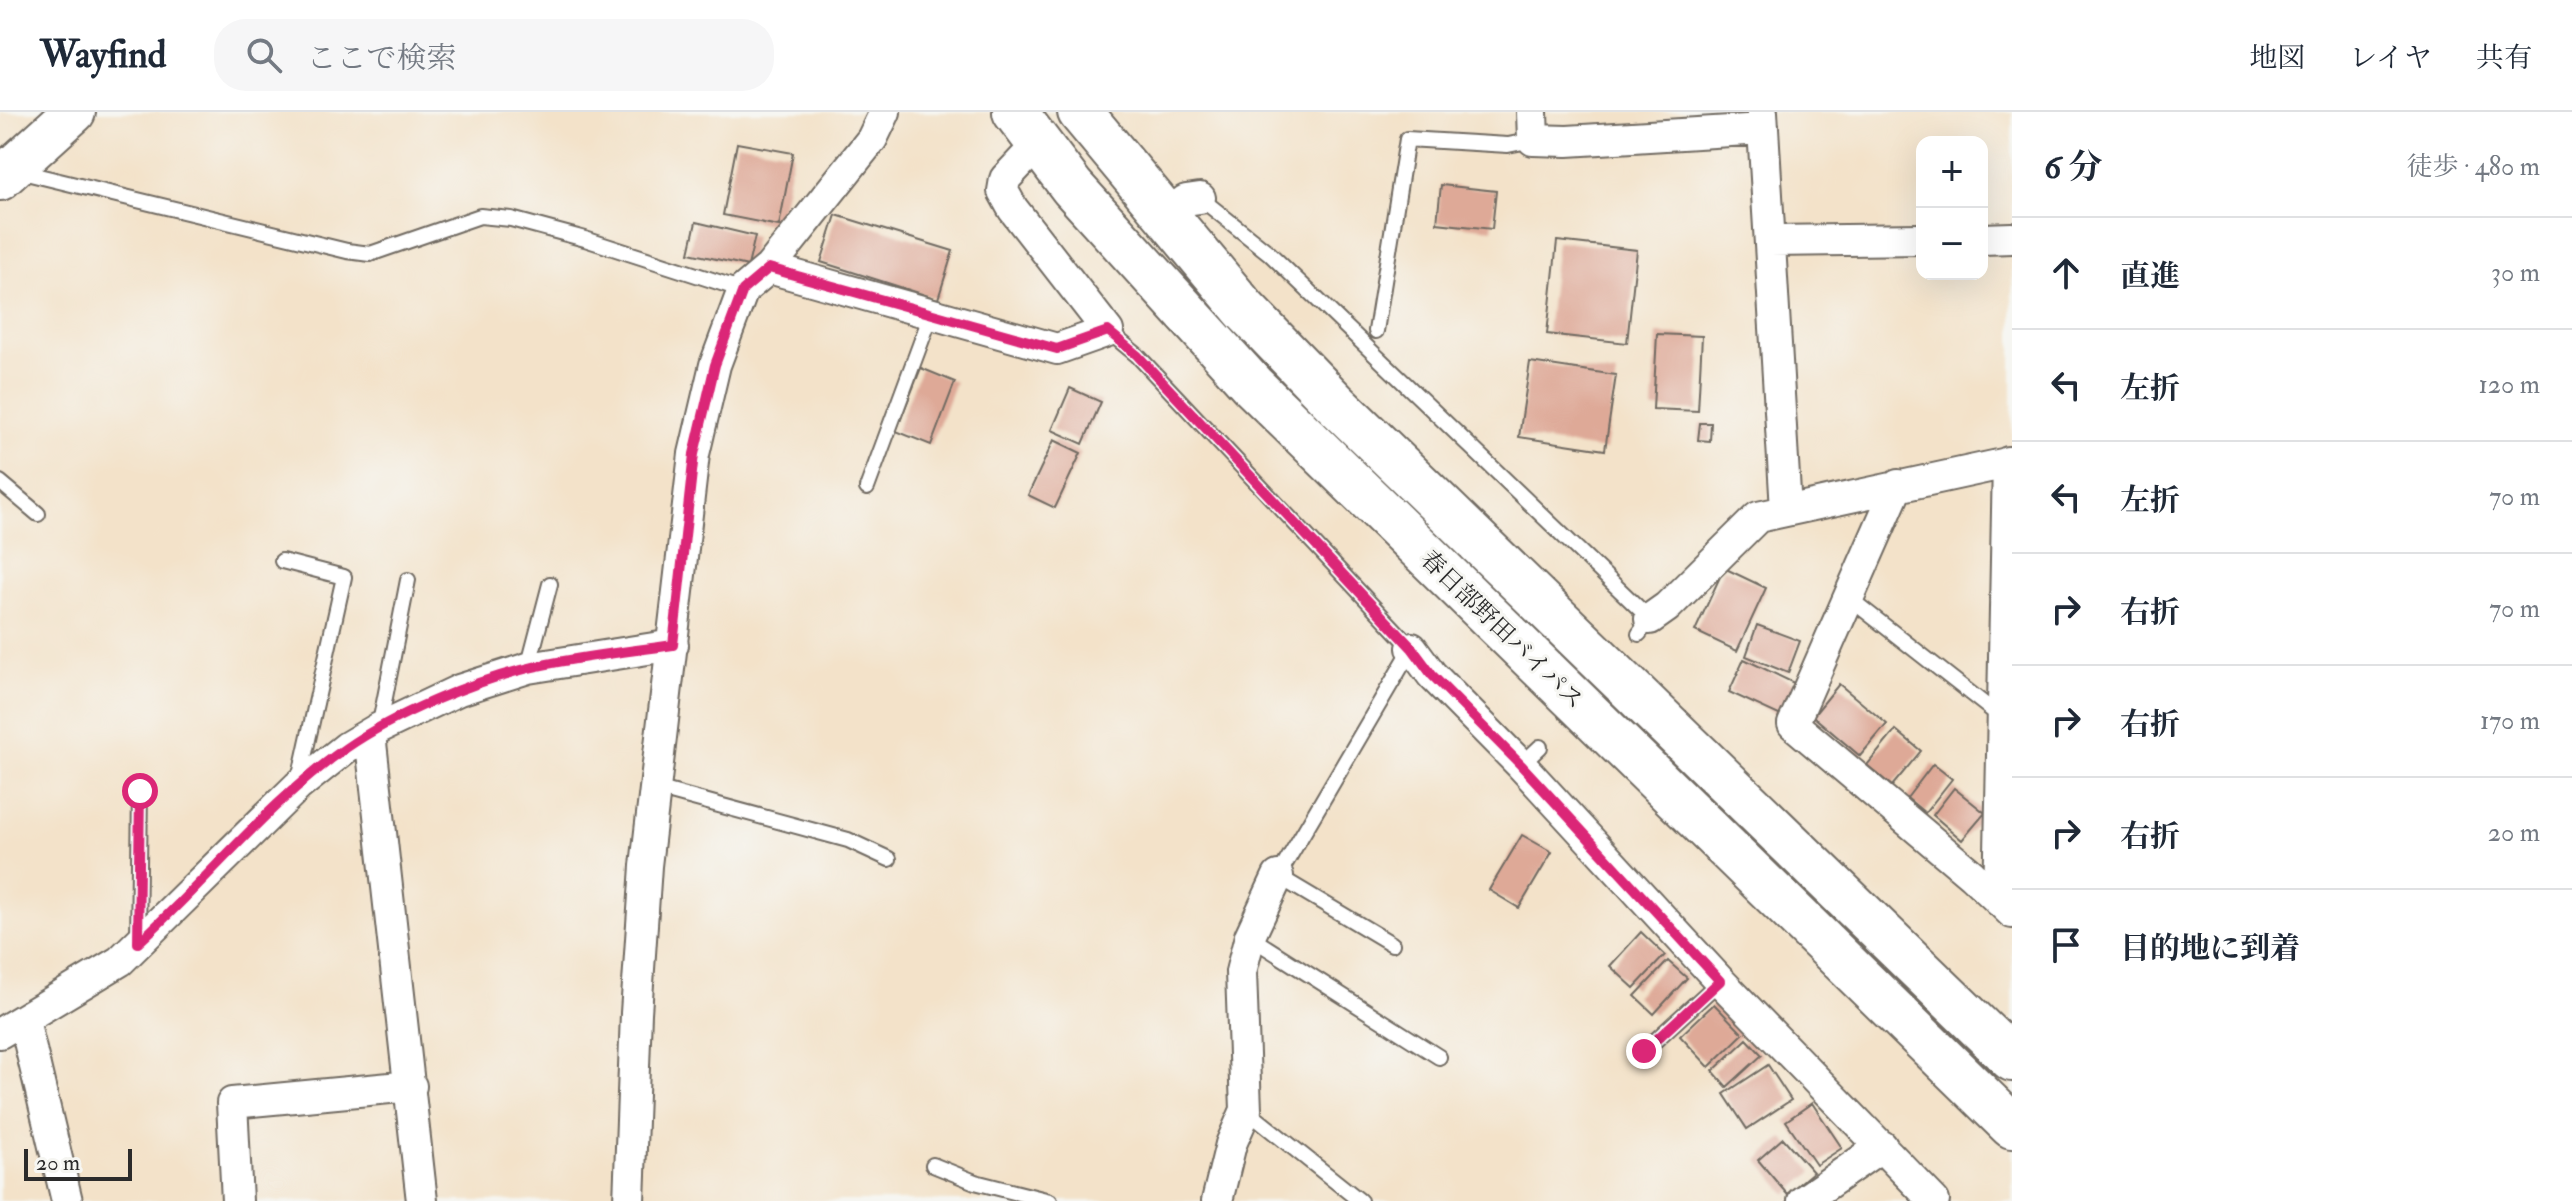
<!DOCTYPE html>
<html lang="ja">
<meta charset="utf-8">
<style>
:root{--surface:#fff;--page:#f6f6f7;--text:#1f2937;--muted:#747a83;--line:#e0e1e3}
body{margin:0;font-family:"IM FELL Double Pica","Noto Serif JP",serif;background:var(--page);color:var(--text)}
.controls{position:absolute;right:24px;top:24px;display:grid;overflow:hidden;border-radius:16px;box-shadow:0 8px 32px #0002}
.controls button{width:72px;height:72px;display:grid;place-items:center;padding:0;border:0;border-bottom:2px solid var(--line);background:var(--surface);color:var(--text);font:40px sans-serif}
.scale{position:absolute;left:24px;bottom:20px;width:108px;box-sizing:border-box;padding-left:8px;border:4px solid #2b2b2b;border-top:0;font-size:22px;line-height:28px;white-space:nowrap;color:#2b2b2b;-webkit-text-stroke:6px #f6f6f2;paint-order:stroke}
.stop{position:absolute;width:24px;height:24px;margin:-18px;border:6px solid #db2777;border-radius:50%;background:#fff}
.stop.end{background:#db2777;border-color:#fff;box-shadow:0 2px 8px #0008}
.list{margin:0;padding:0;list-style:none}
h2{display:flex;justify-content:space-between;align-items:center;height:104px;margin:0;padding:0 32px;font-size:34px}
h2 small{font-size:26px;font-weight:400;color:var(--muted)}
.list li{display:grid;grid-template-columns:52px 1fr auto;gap:24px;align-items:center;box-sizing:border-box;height:112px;padding:0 32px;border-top:2px solid var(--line)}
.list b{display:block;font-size:30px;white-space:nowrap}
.list em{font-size:26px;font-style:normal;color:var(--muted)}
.icon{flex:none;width:44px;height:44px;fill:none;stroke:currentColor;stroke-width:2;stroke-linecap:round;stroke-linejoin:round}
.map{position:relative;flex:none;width:2012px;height:1089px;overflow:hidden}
header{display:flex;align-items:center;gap:48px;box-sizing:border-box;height:112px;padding:0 40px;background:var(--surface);border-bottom:2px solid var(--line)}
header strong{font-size:38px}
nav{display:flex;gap:44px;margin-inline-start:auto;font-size:28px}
.search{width:560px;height:72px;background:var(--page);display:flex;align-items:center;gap:20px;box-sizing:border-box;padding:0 28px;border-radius:32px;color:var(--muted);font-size:30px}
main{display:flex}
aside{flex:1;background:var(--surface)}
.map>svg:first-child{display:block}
.building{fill:#dea997}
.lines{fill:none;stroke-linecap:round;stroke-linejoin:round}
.lane-casing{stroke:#716b62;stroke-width:18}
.street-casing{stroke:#716b62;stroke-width:34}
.secondary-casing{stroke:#716b62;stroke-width:46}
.highway-casing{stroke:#716b62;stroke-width:48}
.lane{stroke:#fff;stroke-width:14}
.street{stroke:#fff;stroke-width:30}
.secondary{stroke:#fff;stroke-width:42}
.highway{stroke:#fff;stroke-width:44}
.route{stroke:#db2777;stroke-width:10}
.labels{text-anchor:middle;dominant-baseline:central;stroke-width:6;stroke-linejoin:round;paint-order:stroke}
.street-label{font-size:24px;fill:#2b2b2b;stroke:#f6f6f2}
</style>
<header>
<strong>Wayfind</strong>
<div class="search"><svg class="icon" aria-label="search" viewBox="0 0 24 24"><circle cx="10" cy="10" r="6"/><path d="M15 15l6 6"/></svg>ここで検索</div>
<nav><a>地図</a><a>レイヤ</a><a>共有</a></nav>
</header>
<main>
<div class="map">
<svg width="2012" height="1089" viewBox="0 0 2012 1089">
<rect width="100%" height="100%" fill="#f6f6f2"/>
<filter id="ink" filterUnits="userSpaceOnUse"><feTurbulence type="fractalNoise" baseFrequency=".0125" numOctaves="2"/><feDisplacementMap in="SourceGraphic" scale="16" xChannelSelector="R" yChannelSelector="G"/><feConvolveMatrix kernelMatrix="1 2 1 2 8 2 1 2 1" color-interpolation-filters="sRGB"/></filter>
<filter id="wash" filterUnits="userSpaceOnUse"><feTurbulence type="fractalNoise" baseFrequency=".006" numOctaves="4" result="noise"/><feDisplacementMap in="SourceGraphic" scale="32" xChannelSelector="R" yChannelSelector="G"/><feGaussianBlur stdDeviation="1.8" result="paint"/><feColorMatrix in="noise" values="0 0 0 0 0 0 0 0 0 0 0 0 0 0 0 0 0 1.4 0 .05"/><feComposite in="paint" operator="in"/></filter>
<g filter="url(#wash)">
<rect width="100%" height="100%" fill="#f3e2c9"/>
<g id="blocks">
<path class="building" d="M737 31 793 41 779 114 723 103Z
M1441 73 1496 79 1492 117 1437 111Z
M836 103 953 139 938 187 821 150Z
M696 110 755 124 748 154 689 141Z
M1557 129 1637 138 1627 231 1547 222Z
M1657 222 1702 224 1698 299 1653 297Z
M1530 250 1616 263 1605 338 1519 325Z
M921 256 955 270 931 333 896 319Z
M1070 276 1101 290 1083 332 1052 318Z
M1700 311H1711L1710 329 1698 328Z
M1054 328 1081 341 1055 396 1028 383Z
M1724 456 1766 476 1737 539 1695 519Z
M1757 513 1800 529 1788 561 1746 544Z
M1744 547 1796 572 1781 604 1729 580Z
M1839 572 1887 612 1860 644 1813 604Z
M1896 618 1921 639 1892 674 1867 653Z
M1933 652 1952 667 1925 701 1907 686Z
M1954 676 1985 701 1962 728 1933 703Z
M1522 723 1552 740 1519 796 1489 778Z
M1641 820 1665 843 1634 876 1610 854Z
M1668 849 1687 866 1654 902 1635 884Z
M1714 892 1743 922 1709 955 1680 924Z
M1747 927 1762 943 1727 975 1713 959Z
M1768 953 1791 988 1747 1017 1724 982Z
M1812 991 1842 1036 1816 1053 1786 1009Z
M1783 1026 1813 1060 1787 1082 1758 1048Z"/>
</g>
</g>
<g filter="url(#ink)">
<use href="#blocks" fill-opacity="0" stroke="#716b62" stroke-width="2"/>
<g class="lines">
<g class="lane-casing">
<path id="lane" d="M18 59 347 139 370 142 480 104 511 107 585 127 743 178
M1200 86 1269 141 1650 507 1639 522
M1108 219 1137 243 1412 536 1278 764 1392 832
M1376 219 1407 27 1508 33 1533 28
M0 370 38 402
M867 376 931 203
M282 449 344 465 299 668
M1849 486 2002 606
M528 556 550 472
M379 616 408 468
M1521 653 1540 635
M656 676 848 728 889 747
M1250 825 1439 945
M138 827 140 679
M1644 939 1720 869
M1246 998 1360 1089
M933 1053 975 1070 1050 1089"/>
</g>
<g class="street-casing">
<path id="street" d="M1532 0 1533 28 1567 29 1763 17
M1762 0 1786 398
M1165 104 1186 88 1200 86
M1982 127 2012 126
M1770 129 1922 127
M769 156 872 27 885 0
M1898 373 1793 612 1972 763 2012 801
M1650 507 1667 495 1758 405 2012 350
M1412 536 1432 563 1521 653 1720 869 1934 1089
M370 622 422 1089
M1999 789 2008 350
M24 908 67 1089
M0 921 120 849 298 674 347 635 379 616 459 578 528 556 673 533
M237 1089 232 991 411 974
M629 1089 636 901 646 754 694 342 715 253 743 178 769 156 1057 237 1108 219 1013 97 1003 79 1005 67 1038 32
M1217 1089 1231 1032 1246 998 1241 860 1250 824 1278 764
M1803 1089 1882 1034"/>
</g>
<g class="secondary-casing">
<path id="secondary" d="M0 67 74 0"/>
</g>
<g class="highway-casing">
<path id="highway" d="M1015 0 1072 75 1253 274 2012 1014
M1080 0 1245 198 1334 290 2012 947"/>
</g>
<use href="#lane" class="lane"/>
<use href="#street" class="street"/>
<use href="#secondary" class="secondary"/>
<use href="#highway" class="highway"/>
</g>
</g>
<g class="lines" filter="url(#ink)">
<path class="route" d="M140 679 138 831C208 768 268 690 346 636 395 602 471 570 529 556 576 545 625 540 673 533L694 342 715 253 743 178 769 156 1057 237 1108 219 1137 243 1412 536 1432 563 1521 653 1720 869 1644 939"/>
</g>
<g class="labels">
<g class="street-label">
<text transform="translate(1502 518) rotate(44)">春日部野田バイパス</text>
</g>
</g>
</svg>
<div class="controls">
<button>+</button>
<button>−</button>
</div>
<div class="scale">20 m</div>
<div class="stop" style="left:140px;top:679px"></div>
<div class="stop end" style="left:1644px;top:939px"></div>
</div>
<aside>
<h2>6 分<small>徒歩 · 480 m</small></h2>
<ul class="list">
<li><svg class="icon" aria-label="ahead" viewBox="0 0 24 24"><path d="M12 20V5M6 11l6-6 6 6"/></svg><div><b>直進</b></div><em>30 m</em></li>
<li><svg class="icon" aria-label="left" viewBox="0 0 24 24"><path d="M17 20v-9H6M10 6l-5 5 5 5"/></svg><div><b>左折</b></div><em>120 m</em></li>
<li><svg class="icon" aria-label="left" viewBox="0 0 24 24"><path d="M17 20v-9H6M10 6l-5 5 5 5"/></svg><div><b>左折</b></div><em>70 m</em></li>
<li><svg class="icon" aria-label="right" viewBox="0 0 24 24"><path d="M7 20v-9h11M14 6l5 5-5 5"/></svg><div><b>右折</b></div><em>70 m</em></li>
<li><svg class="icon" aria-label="right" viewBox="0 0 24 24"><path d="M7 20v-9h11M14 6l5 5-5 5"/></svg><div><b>右折</b></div><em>170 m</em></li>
<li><svg class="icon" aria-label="right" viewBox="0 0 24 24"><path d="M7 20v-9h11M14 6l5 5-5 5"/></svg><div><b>右折</b></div><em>20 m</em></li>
<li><svg class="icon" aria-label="arrive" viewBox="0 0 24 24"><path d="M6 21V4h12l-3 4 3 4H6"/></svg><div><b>目的地に到着</b></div></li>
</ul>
</aside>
</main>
